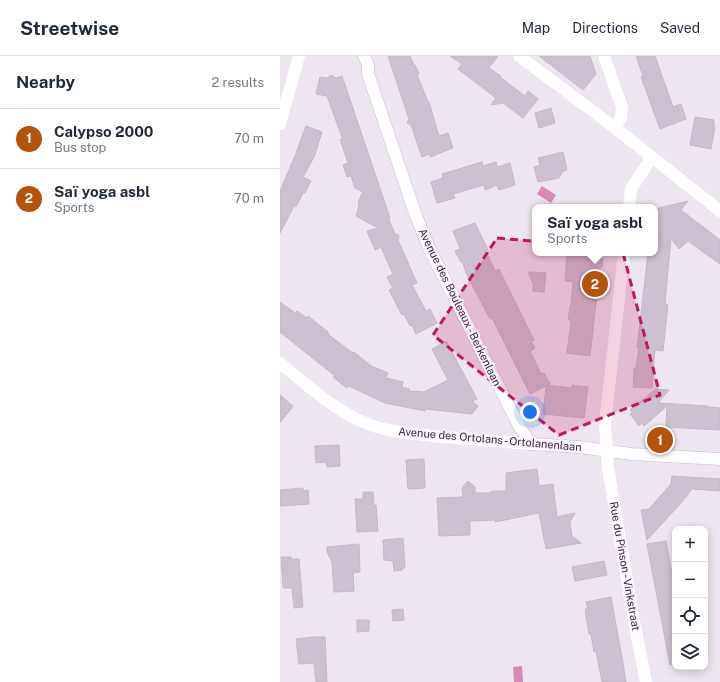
<!DOCTYPE html>
<meta charset="utf-8">
<style>
:root{--surface:#fff;--page:#f6f6f7;--text:#1f2937;--muted:#747a83;--line:#e0e1e3;--accent:#b45309}
body{margin:0;font-family:"Public Sans",sans-serif;background:var(--page);color:var(--text)}
.controls{position:absolute;right:12px;bottom:12px;display:grid;overflow:hidden;border-radius:8px;box-shadow:0 2px 10px #0003}
.controls button{width:36px;height:36px;display:grid;place-items:center;padding:0;border:0;border-bottom:1px solid var(--line);background:var(--surface);color:var(--text);font:20px sans-serif}
.you{position:absolute;left:250px;top:356px;width:14px;height:14px;margin:-10px;border:3px solid #fff;border-radius:50%;background:#1a73e8;box-shadow:0 0 0 6px #1a73e833}
.badge{display:grid;place-items:center;width:26px;height:26px;border-radius:50%;background:var(--accent);color:#fff;font-size:13px;font-weight:700}
.pin{position:absolute;translate:-50% -50%;border:2px solid #fff;box-shadow:0 1px 4px #0006}
.popup{position:absolute;left:252px;top:148px;width:126px;height:52px;box-sizing:border-box;display:grid;place-content:center;border-radius:8px;background:var(--surface);filter:drop-shadow(0 1px 3px #0005);font-size:13px;white-space:nowrap;color:var(--muted)}
.popup b{font-size:15px;color:var(--text)}
.popup::after{content:'';position:absolute;left:50%;top:100%;margin-left:-8px;border:8px solid transparent;border-top-color:var(--surface)}
.list{margin:0;padding:0;list-style:none}
h2{display:flex;justify-content:space-between;align-items:center;height:52px;margin:0;padding:0 16px;font-size:17px}
h2 small{font-size:13px;font-weight:400;color:var(--muted)}
.list li{display:grid;grid-template-columns:26px 1fr auto;gap:12px;align-items:center;box-sizing:border-box;height:60px;padding:0 16px;border-top:1px solid var(--line)}
.list b{display:block;font-size:15px;white-space:nowrap}
.list p{margin:0;font-size:13px;white-space:nowrap;color:var(--muted)}
.list em{font-size:13px;font-style:normal;color:var(--muted)}
.icon{flex:none;width:22px;height:22px;fill:none;stroke:currentColor;stroke-width:2;stroke-linecap:round;stroke-linejoin:round}
.map{position:relative;flex:none;width:440px;height:626px;overflow:hidden}
header{display:flex;align-items:center;gap:24px;box-sizing:border-box;height:56px;padding:0 20px;background:var(--surface);border-bottom:1px solid var(--line)}
header strong{font-size:19px}
nav{display:flex;gap:22px;margin-inline-start:auto;font-size:14px}
main{display:flex}
aside{flex:1;background:var(--surface)}
.map>svg:first-child{display:block}
.water{fill:#d68ab6}
.building{fill:#cdc0d0;stroke:#c6b6c9}
.lines{fill:none;stroke-linecap:round;stroke-linejoin:round}
.secondary-casing{stroke:#cdb7cf;stroke-width:13}
.street{stroke:#fff;stroke-width:12}
.secondary{stroke:#fff;stroke-width:12}
.marked{fill:#c2185b;fill-opacity:0.2;stroke:#c2185b;stroke-width:3;stroke-dasharray:8 5;stroke-linejoin:round}
.labels{text-anchor:middle;dominant-baseline:central;stroke-width:4;stroke-linejoin:round;paint-order:stroke}
.street-label{font-size:11px;fill:#422242;stroke:#f9f6fb}
</style>
<header>
<strong>Streetwise</strong>
<nav><a>Map</a><a>Directions</a><a>Saved</a></nav>
</header>
<main>
<aside>
<h2>Nearby<small>2 results</small></h2>
<ul class="list">
<li><span class="badge">1</span><div><b>Calypso 2000</b><p>Bus stop</p></div><em>70 m</em></li>
<li><span class="badge">2</span><div><b>Saï yoga asbl</b><p>Sports</p></div><em>70 m</em></li>
</ul>
</aside>
<div class="map">
<svg width="440" height="626" viewBox="0 0 440 626">
<rect width="100%" height="100%" fill="#ede5ef"/>
<path class="water" d="M262 130 276 139 271 147 257 138Z
M242 610 243 626H234L233 611Z"/>
<path class="building" d="M108 0H130L134 9H135L139 18 137 19 148 46H149L159 80 168 77 173 92 150 101 149 98 142 101 131 69 127 67 129 63Z
M170 0H218L209 12 221 20 220 21 245 40 248 35 258 43 243 62 223 47 211 49 216 42 178 13 182 8Z
M259 0H310L316 18 303 34Z
M356 0H375L393 51 401 48 406 63 380 73 361 21 363 20Z
M51 19 56 22 62 20 110 162 109 164 115 178 119 179 118 184 137 227 132 229 146 255 150 253 157 267 136 278 132 269 130 270 124 258 122 259 109 234 113 232 107 221 113 218 101 191 95 194 87 175 98 172 76 160 79 150 78 146 83 136 75 132 71 120 67 121 63 109 68 107 60 83 63 84 47 40 36 38 40 21 47 22Z
M271 52 275 67 259 72 255 57Z
M415 61 434 64V71H435L431 93 410 89Z
M26 70 42 76 34 101 23 121 31 125 25 137H23L16 151 14 150 0 177V135L15 100Z
M283 96 287 114 282 116 279 122 258 126 254 111 260 109 258 102Z
M202 106 203 110 216 106 217 111 230 107 235 129 219 134 217 129 205 134 204 129 173 138 175 142 157 147 151 126 163 122 162 118Z
M408 145 401 154 440 184V208L408 185 399 193 391 182 385 248 388 249 383 295 375 294 372 332 353 331 354 312H356L359 292H357L368 197H375V187H379L375 169V153Z
M195 167 208 194 206 195 215 215 219 213 254 284 251 285 255 292 250 295 261 318 264 317 270 328 267 329 292 332V329L308 331 304 362 263 358 266 330 250 338 212 262 210 263 186 217 183 207 181 206 175 195 180 193 173 175Z
M287 197H321L323 210 320 213 310 300 287 297 291 264H288L290 250H291L293 226 285 225Z
M248 216 266 217 264 236 253 235V228Z
M0 246 15 257 17 255 27 262 28 260 48 276V278L54 283 73 297 74 296 91 310 108 317 106 322 123 326 122 331 129 333V335L144 336 168 324 152 293 166 285 197 343 192 345 198 350 192 358 145 353V355L105 347 69 330 67 332 53 321 55 320 0 276Z
M376 333 389 334 378 347 428 350V351L440 352V374L386 371 387 350 364 370 362 367 359 370 350 358 352 356 350 354Z
M0 339 13 350 0 367Z
M59 389 60 410 47 411 46 406 36 407 35 390Z
M144 403 145 432 128 433 126 404Z
M257 413 259 430 273 428 277 461 295 457 290 466 292 480 301 487 266 493 259 457 215 466V464L190 465V479L159 480 157 442 183 441 182 432 188 425 195 431V437H210L212 435H226V417Z
M392 420 440 423V435L412 433 402 446 367 484 361 454 369 453 391 428Z
M23 432V435L28 434 29 448 0 450V434Z
M83 436H93L94 450 96 449 98 475 77 476 75 443H83Z
M123 482 125 511 122 514 114 515 113 505 104 504 103 484Z
M386 485 395 534V608L390 609 367 488Z
M79 488 80 516 73 517 74 535 54 536 52 506 47 496V491Z
M1 501H11V503H19L23 551 14 552 12 532H4L3 531Z
M324 505 327 519 295 525 292 511Z
M331 541 343 607 346 626H322L316 595 314 596 311 578H309L305 553H308L306 546Z
M123 553 124 564 113 565 112 554Z
M77 564H89V575L77 576Z
M33 581H45L47 626H36L34 607 19 608 16 583Z"/>
<g class="lines">
<g class="secondary-casing">
<path id="secondary" d="M84 0 88 9V18L136 160 150 194 239 370 251 388 299 391 351 398 440 403"/>
</g>
<path class="street" d="M239 0 334 71 440 155
M324 0 342 51 341 62 334 71
M0 68 19 0
M349 151 351 133 372 101
M344 197 325 368 328 412 354 565 366 626
M0 307C27 329 55 355 88 368 111 377 137 378 163 381 192 383 222 386 251 388"/>
<use href="#secondary" class="secondary"/>
</g>
<path class="marked" d="M217 182 342 193 380 339 279 379 153 279Z"/>
<g class="labels">
<g class="street-label">
<text transform="translate(180 251) rotate(64)">Avenue des Bouleaux - Berkenlaan</text>
<text transform="translate(210 383) rotate(5)">Avenue des Ortolans - Ortolanenlaan</text>
<text transform="translate(345 510) rotate(80)">Rue du Pinson - Vinkstraat</text>
</g>
</g>
</svg>
<div class="controls">
<button>+</button>
<button>−</button>
<button><svg class="icon" aria-label="locate" viewBox="0 0 24 24"><circle cx="12" cy="12" r="6"/><path d="M12 2v4M12 18v4M2 12h4M18 12h4"/></svg></button>
<button><svg class="icon" aria-label="layers" viewBox="0 0 24 24"><path d="M12 4l9 5-9 5-9-5zM3 14l9 5 9-5"/></svg></button>
</div>
<div class="you"></div>
<div class="pin badge" style="left:380px;top:384px">1</div>
<div class="pin badge" style="left:315px;top:228px">2</div>
<div class="popup"><b>Saï yoga asbl</b>Sports</div>
</div>
</main>
